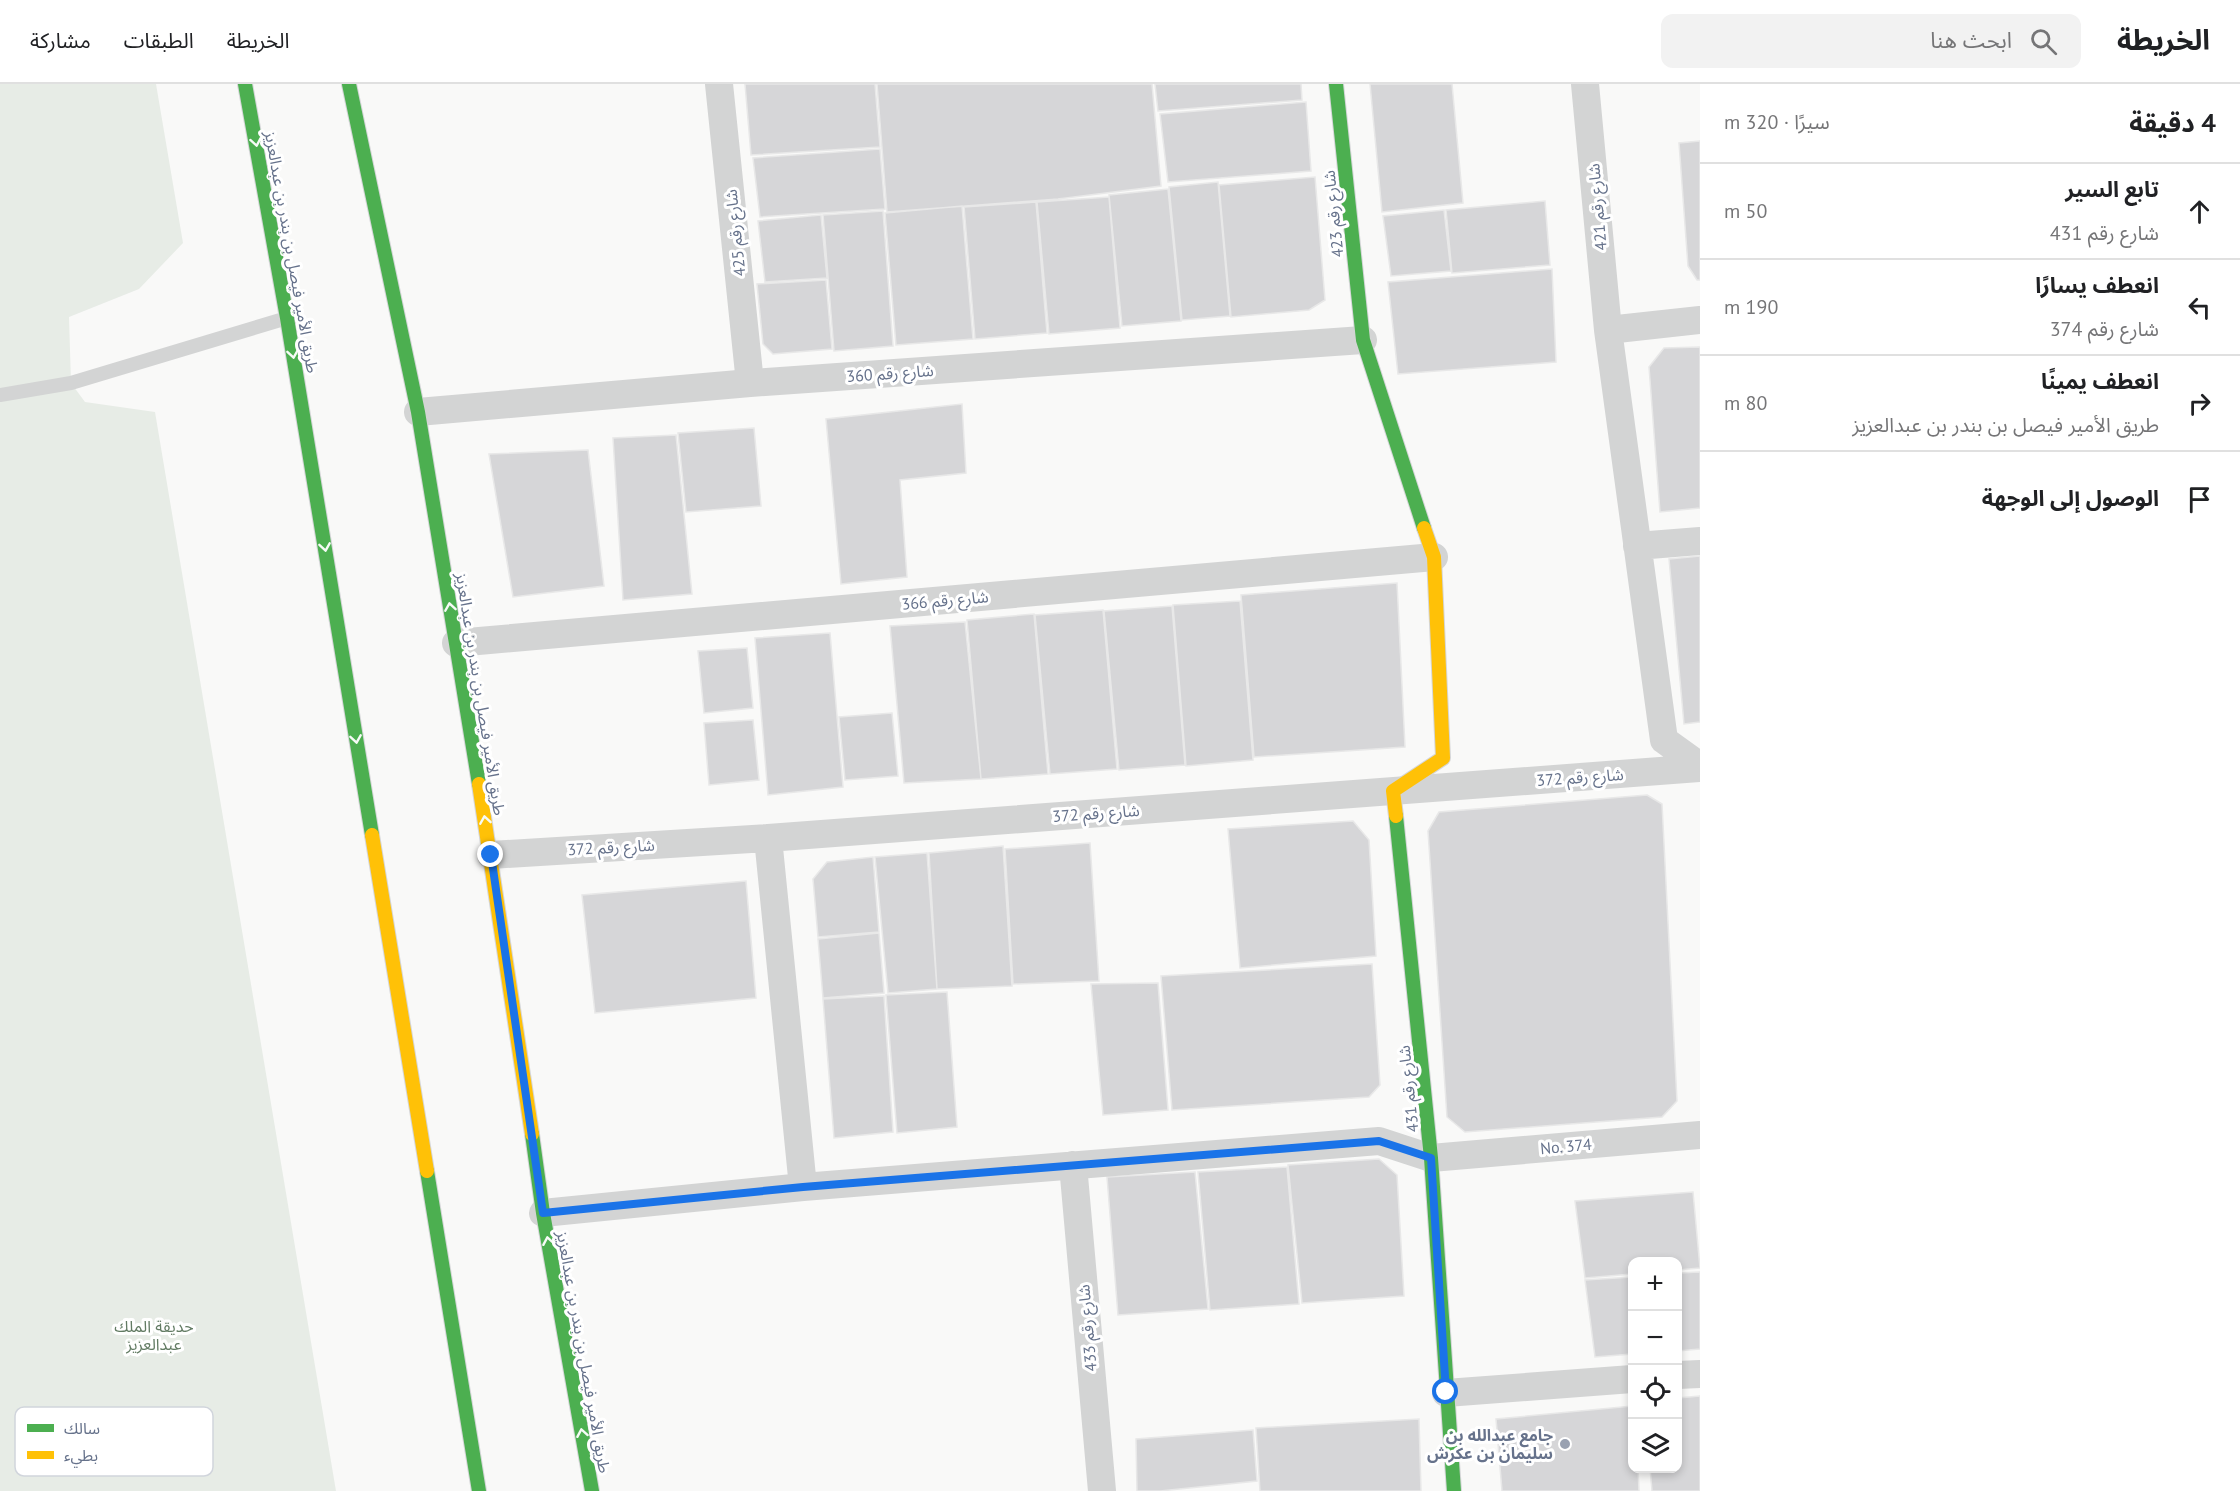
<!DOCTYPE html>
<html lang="ar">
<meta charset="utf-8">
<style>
:root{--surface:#fff;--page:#f2f2f2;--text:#202124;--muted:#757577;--line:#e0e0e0}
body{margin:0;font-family:"PT Sans","Noto Sans Arabic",sans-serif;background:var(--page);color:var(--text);direction:rtl}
.controls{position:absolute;right:18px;bottom:18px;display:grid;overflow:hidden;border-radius:12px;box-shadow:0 3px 9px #0003}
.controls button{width:54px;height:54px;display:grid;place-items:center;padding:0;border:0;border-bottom:2px solid var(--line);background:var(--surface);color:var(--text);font:30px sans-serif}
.stop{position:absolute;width:18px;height:18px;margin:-14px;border:4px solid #1a73e8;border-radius:50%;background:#fff}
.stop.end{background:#1a73e8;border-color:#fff;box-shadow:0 2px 6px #0008}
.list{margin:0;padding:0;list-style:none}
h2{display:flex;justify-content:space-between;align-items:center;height:78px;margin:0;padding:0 24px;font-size:26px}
h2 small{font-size:20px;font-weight:400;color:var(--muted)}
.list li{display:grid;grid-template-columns:39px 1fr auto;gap:18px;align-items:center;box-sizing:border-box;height:96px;padding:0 24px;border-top:2px solid var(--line)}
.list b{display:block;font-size:22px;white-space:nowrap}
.list p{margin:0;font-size:20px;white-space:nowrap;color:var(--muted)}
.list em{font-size:20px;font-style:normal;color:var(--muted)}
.icon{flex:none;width:33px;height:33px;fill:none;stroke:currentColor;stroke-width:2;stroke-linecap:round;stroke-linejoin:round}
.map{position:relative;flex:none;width:1700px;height:1407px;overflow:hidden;direction:ltr}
header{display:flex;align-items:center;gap:36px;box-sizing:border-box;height:84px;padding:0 30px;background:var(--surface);border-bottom:2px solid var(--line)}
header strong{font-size:28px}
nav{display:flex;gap:33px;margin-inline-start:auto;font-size:21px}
.search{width:420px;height:54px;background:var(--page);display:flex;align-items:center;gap:15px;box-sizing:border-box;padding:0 21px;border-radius:12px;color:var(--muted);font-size:22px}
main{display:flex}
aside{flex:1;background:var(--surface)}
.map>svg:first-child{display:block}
.green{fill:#e7ece6}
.building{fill:#d6d6d8;stroke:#e8e8e8;stroke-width:1.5}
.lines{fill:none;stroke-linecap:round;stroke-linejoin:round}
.fast-casing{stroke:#d5d6d8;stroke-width:16}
.slow-casing{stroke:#d5d6d8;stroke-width:16}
.lane{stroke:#d3d4d4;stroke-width:14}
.street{stroke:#d3d4d4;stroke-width:28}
.fast{stroke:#4caf50;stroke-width:14}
.slow{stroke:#ffc107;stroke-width:14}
.oneway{stroke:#f6fbf6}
.route{stroke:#1a73e8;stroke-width:8}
.poi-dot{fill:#99a1b1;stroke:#fff;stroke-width:2}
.labels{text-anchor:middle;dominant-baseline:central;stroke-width:6;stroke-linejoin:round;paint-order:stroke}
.street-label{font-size:16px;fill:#66728b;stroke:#fff}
.park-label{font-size:16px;fill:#627b63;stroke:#fff}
.poi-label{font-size:16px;font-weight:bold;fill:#66728b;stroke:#fff;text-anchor:end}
.key{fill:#fff;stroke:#d1d5dc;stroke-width:1.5}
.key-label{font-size:16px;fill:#66728b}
</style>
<header>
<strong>الخريطة</strong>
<div class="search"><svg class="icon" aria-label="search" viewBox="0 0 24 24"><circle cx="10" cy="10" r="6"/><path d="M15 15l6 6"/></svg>ابحث هنا</div>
<nav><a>الخريطة</a><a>الطبقات</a><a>مشاركة</a></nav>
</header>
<main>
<aside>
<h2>4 دقيقة<small>سيرًا · 320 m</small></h2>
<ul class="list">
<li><svg class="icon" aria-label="ahead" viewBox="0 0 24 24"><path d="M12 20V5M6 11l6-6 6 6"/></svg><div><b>تابع السير</b><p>شارع رقم 431</p></div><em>50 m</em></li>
<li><svg class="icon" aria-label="left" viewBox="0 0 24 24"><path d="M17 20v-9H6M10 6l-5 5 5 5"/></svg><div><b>انعطف يسارًا</b><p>شارع رقم 374</p></div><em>190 m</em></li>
<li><svg class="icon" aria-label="right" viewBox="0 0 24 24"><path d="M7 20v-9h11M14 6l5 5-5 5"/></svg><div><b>انعطف يمينًا</b><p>طريق الأمير فيصل بن بندر بن عبدالعزيز</p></div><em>80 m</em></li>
<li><svg class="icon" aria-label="arrive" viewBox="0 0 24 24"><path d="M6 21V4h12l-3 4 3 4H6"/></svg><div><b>الوصول إلى الوجهة</b></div></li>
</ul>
</aside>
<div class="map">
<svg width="1700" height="1407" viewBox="0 0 1700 1407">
<rect width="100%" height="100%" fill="#f9f9f8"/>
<path class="green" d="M0 0H156L183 159 139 205 69 233 71 299 85 318 155 328 336 1407H0Z"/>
<path class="building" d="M745 0H875L880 63 751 71Z
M877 0H1152L1161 102 1058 115 887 128Z
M1155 0H1301L1302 16 1158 27Z
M1370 0H1452L1463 119 1382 128Z
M1306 18 1311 87 1168 98 1160 30Z
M1700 57V196H1697L1688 182 1679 59Z
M880 65 885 125 760 133 753 74Z
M1315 93 1325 216 1309 226 1231 233 1219 101Z
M1218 98 1230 232 1182 236 1169 103Z
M1168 105 1181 237 1122 242 1109 111Z
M1109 113 1120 244 1049 250 1037 118Z
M1545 117 1550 181 1452 189 1446 126Z
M1036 118 1047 249 975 255 964 123Z
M962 122 973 255 896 261 885 129Z
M1444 126 1451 187 1391 192 1383 132Z
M883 127 893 262 834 267 823 131Z
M821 131 827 194 765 198 758 137Z
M1552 185 1556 278 1398 290 1388 198Z
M826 196 832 265 773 270 763 260 757 200Z
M1700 263V424L1660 428 1649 283 1664 264Z
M962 320 966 389 900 396 907 493 841 500 826 335Z
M754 344 761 422 686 428 678 349Z
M676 351 692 510 623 516 613 354Z
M588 366 604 502 513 513 489 370Z
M1700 472V638L1684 640 1669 475Z
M1397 499 1405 663 1254 673 1241 511Z
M1240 517 1253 676 1186 682 1173 521Z
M1172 522 1185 681 1119 686 1104 527Z
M1103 526 1117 685 1050 690 1035 531Z
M1034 530 1048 690 981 695 967 536Z
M965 538 981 695 904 699 890 542Z
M830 549 843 703 768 711 755 554Z
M747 564 753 624 704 629 698 567Z
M892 629 898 692 845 696 839 633Z
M753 636 759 696 709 701 704 639Z
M1647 711 1662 720 1677 1017 1662 1033 1465 1048 1447 1033 1428 747 1439 728Z
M1353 737 1369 756 1376 872 1240 884 1228 745Z
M1090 759 1099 897 1013 900 1005 765Z
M1003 762 1012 902 937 905 929 769Z
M927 769 937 905 888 909 875 773Z
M873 773 879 848 818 853 813 795 827 778Z
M746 797 756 914 595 929 582 811Z
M879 849 884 909 823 914 818 855Z
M1372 880 1380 1001 1369 1013 1172 1026 1161 892Z
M1158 899 1168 1026 1103 1031 1091 900Z
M947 908 957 1043 897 1049 886 911Z
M884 912 893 1048 834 1054 823 915Z
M1379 1075 1397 1091 1404 1212 1302 1219 1288 1081Z
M1287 1083 1299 1220 1210 1226 1198 1088Z
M1195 1088 1208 1225 1118 1231 1107 1093Z
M1693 1108 1700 1184 1678 1186V1178H1632V1190L1585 1194 1575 1117Z
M1700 1188V1265L1678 1267V1189Z
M1632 1193V1270L1595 1273 1585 1196Z
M1700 1312V1407H1652L1650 1384H1678V1314Z
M1632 1322V1384H1638L1639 1407H1502L1496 1335Z
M1419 1335 1421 1407H1260L1256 1344Z
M1253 1346 1257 1397 1160 1407H1137L1136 1355Z"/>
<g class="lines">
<g class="fast-casing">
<path id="fast" d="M245 0 287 234 372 751
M349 0 418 328 479 700
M1336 0 1363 256 1424 444
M1396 732 1431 1074 1454 1407
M532 1050 543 1129 592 1407
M427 1087 479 1407"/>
</g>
<g class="slow-casing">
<path id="slow" d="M479 700 532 1050
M1396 732 1393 707 1443 674 1434 473 1424 444
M372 751 427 1087"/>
</g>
<path class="lane" d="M0 311 71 299 287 234"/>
<path class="street" d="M719 0 750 299
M1585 0 1608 246 1664 656 1700 682
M1608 246 1700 236
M418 328 750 299 1363 256
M1637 462 1700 457
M456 559 1434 473
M768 754 803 1103
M491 771 768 754 1700 684
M1073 1081 1102 1407
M543 1129 803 1103 1379 1057 1431 1074 1700 1051
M1678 1291 1700 1290
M1446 1309 1632 1295"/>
<use href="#fast" class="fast"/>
<use href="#slow" class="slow"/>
</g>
<defs><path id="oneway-chevron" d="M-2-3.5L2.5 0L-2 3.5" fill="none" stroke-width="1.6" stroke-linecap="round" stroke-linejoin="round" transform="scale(1.5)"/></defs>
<g class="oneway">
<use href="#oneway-chevron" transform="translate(256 58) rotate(80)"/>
<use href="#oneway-chevron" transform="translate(293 270) rotate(81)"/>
<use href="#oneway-chevron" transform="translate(325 463) rotate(81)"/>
<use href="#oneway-chevron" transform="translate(450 523) rotate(-99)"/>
<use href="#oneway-chevron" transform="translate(356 655) rotate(81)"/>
<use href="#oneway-chevron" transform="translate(485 736) rotate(-99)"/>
<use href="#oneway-chevron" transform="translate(548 1157) rotate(-100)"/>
<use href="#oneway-chevron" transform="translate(582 1349) rotate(-100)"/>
</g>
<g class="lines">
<path class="route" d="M491 771 543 1129 803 1103 1379 1057 1431 1074 1446 1308"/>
</g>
<circle class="poi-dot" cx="1565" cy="1360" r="6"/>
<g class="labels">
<g class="street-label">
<text transform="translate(1597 123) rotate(-95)">شارع رقم 421</text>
<text transform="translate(1333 130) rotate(-96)">شارع رقم 423</text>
<text transform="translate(735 149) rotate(-96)">شارع رقم 425</text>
<text transform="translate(292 168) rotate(80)">طريق الأمير فيصل بن بندر بن عبدالعزيز</text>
<text transform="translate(890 289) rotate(-4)">شارع رقم 360</text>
<text transform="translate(945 516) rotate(-5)">شارع رقم 366</text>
<text transform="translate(481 610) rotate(81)">طريق الأمير فيصل بن بندر بن عبدالعزيز</text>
<text transform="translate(1580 693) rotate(-4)">شارع رقم 372</text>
<text transform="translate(1096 729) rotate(-4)">شارع رقم 372</text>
<text transform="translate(611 763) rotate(-3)">شارع رقم 372</text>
<text transform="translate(1408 1005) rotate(-96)">شارع رقم 431</text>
<text transform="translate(1566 1062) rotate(-5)">No. 374</text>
<text transform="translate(1087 1244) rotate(-95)">شارع رقم 433</text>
<text transform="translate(584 1268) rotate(80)">طريق الأمير فيصل بن بندر بن عبدالعزيز</text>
</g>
<g class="park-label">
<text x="154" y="1242">حديقة الملك<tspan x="154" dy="18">عبدالعزيز</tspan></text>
</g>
<g class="poi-label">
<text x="1553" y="1351">جامع عبدالله بن<tspan x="1553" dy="18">سليمان بن عكرش</tspan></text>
</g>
</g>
<rect x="15" y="1323" width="198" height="69" rx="9" class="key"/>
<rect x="27" y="1340" width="27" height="8" fill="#4caf50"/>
<rect x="27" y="1367" width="27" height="8" fill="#ffc107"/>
<g class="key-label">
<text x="64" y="1350">سالك</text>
<text x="64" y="1377">بطيء</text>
</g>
</svg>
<div class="controls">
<button>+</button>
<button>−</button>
<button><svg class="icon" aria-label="locate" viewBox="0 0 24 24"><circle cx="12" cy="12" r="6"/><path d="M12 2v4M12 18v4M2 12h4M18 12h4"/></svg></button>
<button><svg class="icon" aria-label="layers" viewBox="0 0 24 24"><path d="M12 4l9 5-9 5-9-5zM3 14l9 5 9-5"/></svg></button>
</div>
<div class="stop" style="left:1446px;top:1308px"></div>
<div class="stop end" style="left:491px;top:771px"></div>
</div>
</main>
